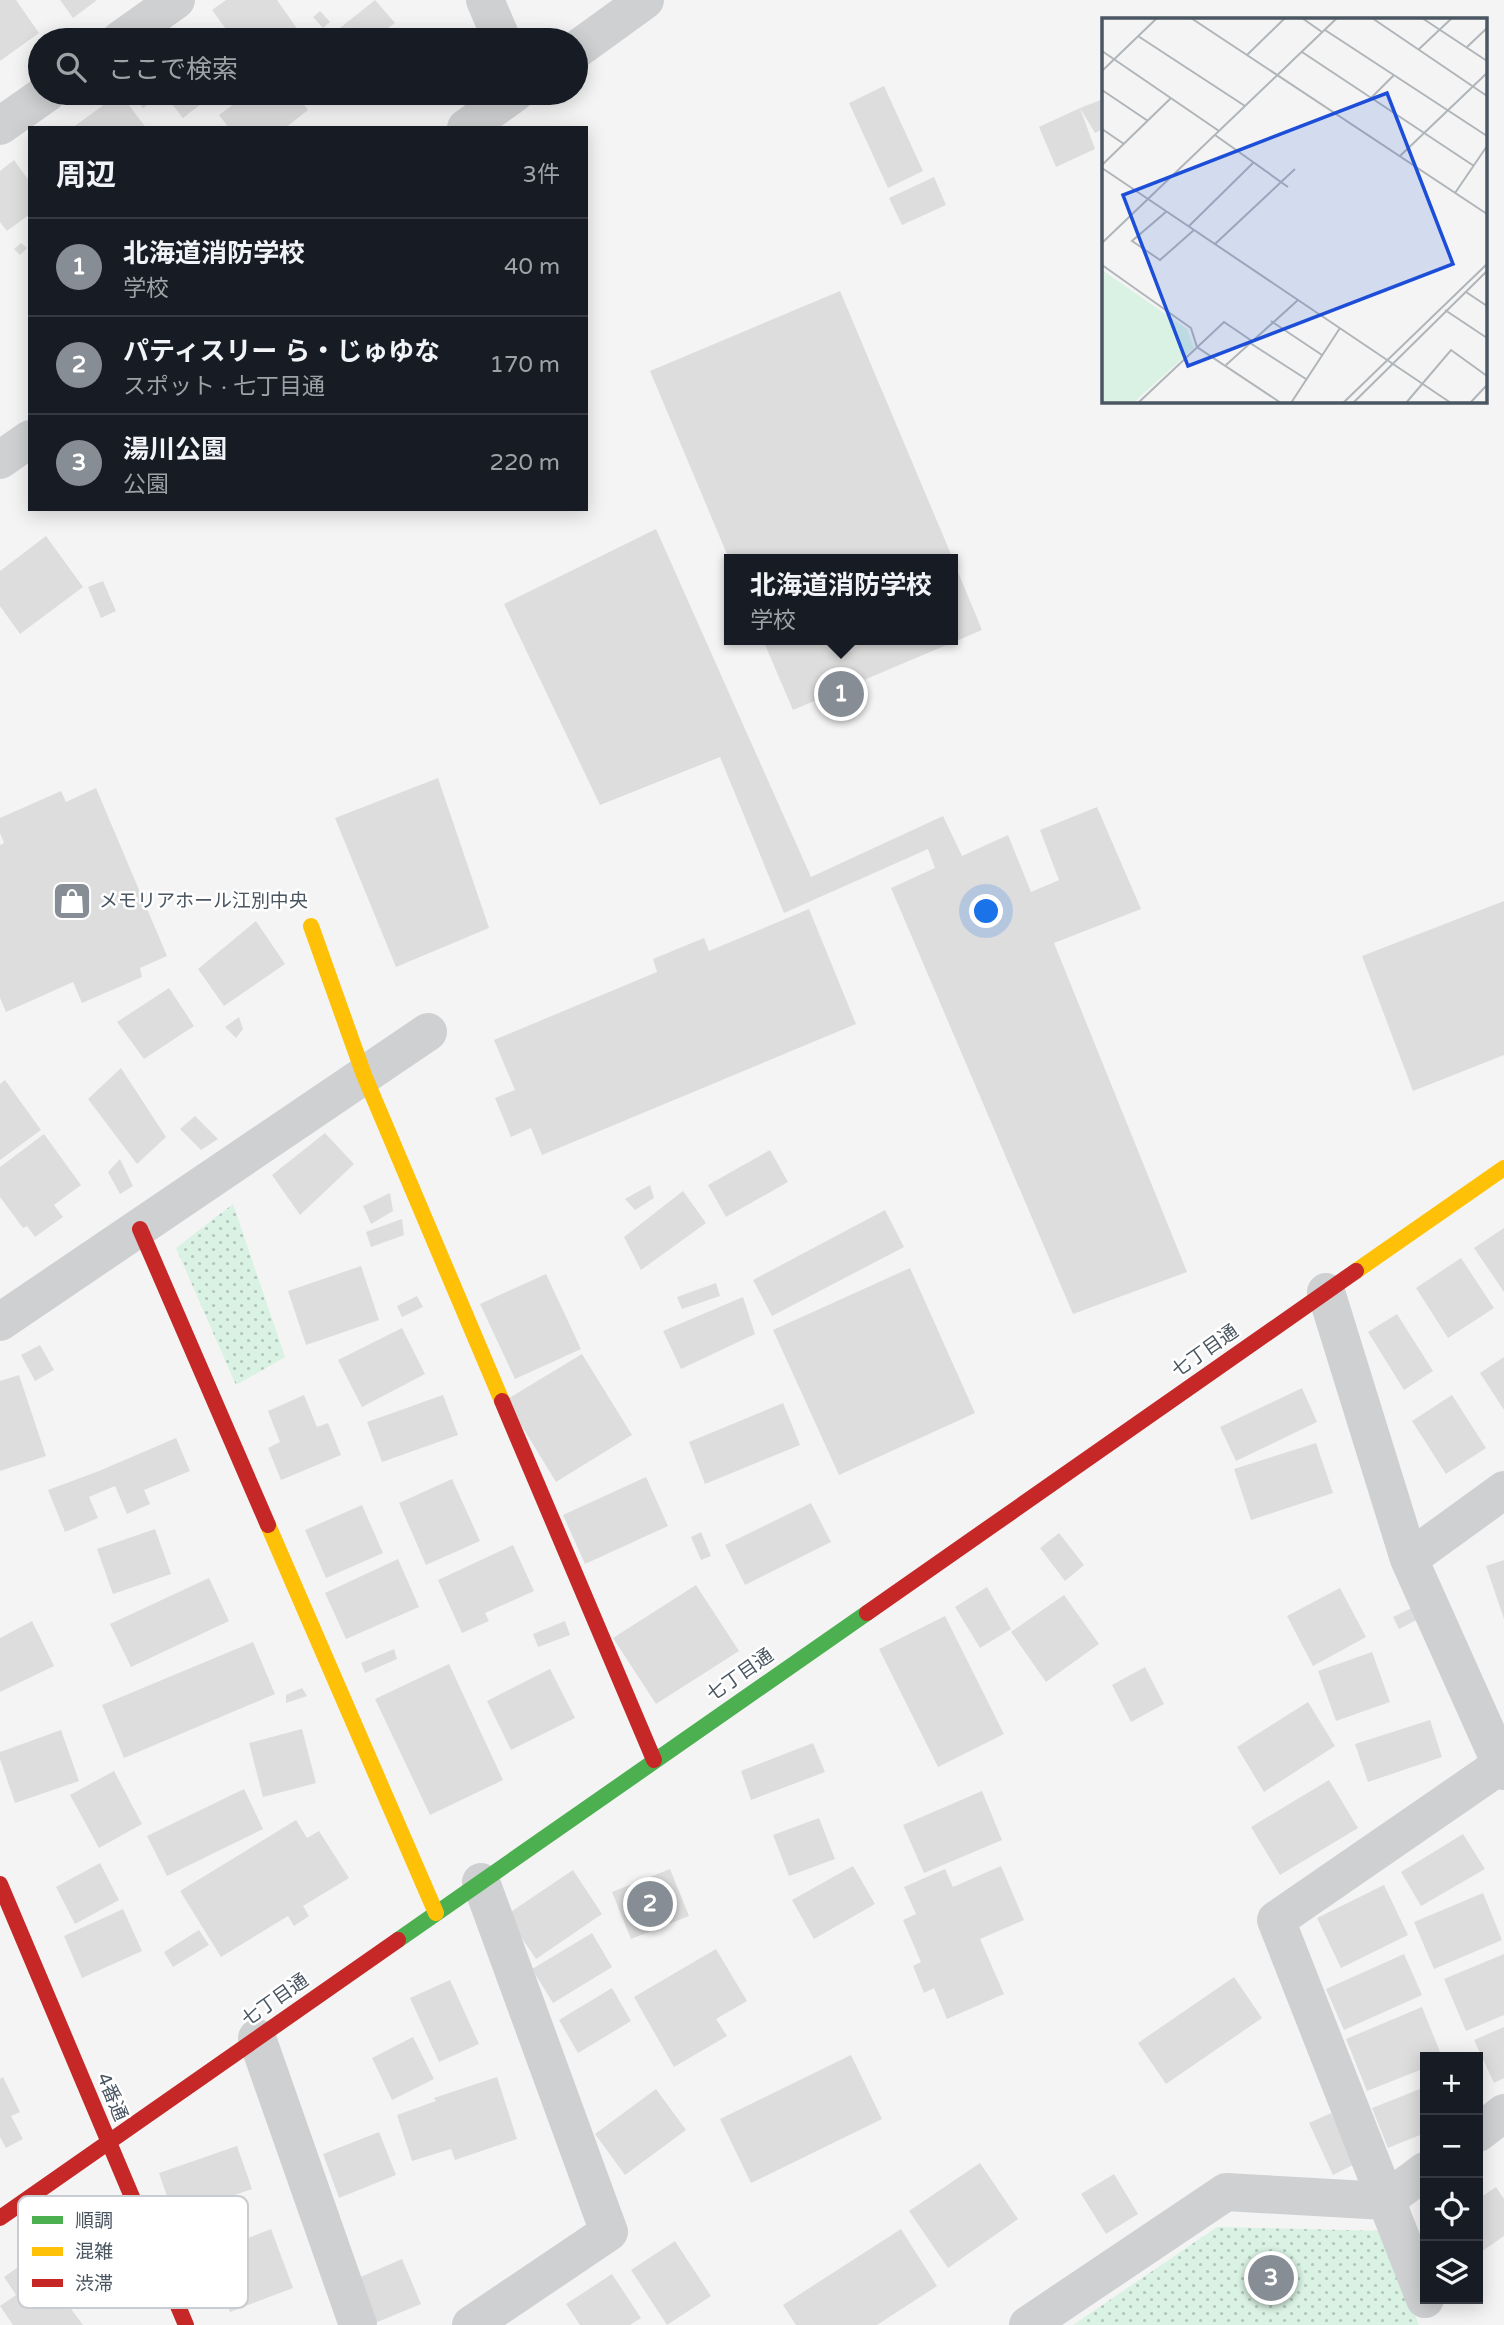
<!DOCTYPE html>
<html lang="ja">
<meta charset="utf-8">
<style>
:root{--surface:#171b24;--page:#20242c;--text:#f1f3f6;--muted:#9ea1a6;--line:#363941;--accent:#868d94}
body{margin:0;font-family:"Varela Round","Noto Sans JP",sans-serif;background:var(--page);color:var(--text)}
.controls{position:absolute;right:21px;bottom:21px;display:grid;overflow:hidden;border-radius:0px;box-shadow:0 4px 18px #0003}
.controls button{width:63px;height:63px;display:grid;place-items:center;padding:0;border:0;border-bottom:2px solid var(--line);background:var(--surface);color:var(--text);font:35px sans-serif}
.you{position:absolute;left:987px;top:912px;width:24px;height:24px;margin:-18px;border:5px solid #fff;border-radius:50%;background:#1a73e8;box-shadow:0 0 0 10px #1a73e833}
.badge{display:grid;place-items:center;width:46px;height:46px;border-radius:50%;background:var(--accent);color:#fff;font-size:23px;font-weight:700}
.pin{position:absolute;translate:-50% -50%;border:4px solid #fff;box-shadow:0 2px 7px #0006}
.popup{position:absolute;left:724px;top:554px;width:234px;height:91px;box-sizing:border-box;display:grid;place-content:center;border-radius:0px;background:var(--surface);filter:drop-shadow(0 2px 5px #0005);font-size:23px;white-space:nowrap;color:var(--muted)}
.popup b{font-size:26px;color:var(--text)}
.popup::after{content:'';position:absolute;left:50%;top:100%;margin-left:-14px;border:14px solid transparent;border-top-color:var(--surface)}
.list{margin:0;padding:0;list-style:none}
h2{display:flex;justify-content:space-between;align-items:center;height:91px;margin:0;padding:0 28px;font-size:30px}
h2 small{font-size:23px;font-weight:400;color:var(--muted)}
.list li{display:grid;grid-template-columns:46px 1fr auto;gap:21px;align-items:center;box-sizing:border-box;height:98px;padding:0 28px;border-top:2px solid var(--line)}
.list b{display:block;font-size:26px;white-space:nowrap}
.list p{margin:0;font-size:23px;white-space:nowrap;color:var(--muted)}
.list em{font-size:23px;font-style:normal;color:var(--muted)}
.icon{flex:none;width:38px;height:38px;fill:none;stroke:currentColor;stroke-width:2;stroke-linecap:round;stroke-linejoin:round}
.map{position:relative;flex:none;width:1504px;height:2325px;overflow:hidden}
.search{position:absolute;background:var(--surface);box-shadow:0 4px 18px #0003;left:28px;top:28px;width:560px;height:77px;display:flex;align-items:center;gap:18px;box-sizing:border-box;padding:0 24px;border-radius:38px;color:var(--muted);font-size:26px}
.panel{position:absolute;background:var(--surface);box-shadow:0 4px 18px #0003;left:28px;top:126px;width:560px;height:385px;border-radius:0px}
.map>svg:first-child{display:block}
.park{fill:url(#park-dots)}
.building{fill:#ddddde}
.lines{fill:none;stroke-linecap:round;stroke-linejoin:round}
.street{stroke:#ced0d2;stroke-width:38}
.fast{stroke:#4caf50;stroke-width:16}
.slow{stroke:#ffc107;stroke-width:16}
.jam{stroke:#c62828;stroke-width:16}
.labels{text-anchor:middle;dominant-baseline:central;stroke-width:5;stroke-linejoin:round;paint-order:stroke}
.poi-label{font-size:19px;fill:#4a5661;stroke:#fff;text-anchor:start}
.street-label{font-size:19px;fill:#4a5661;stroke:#fff}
.inset-road{fill:none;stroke:#b0b5b9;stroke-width:2}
.view{fill:#1d4ed8;fill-opacity:0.15;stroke:#1d4ed8;stroke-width:3.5}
.inset-edge{fill:none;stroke:#4a5661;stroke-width:3.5}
.key{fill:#fff;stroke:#c9ccd0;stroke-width:2}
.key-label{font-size:19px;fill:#4a5661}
</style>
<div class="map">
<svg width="1504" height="2325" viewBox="0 0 1504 2325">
<defs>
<pattern id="park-dots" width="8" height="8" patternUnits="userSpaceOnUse" patternTransform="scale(1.75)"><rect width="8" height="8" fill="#d9f2e3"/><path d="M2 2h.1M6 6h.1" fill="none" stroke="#b2c7bb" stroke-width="1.8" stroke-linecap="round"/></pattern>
</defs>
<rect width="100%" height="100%" fill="#f4f4f4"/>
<path class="park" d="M233 1204 285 1357 236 1385 176 1248Z
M1217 2227 1383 2231 1419 2325H1073Z"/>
<path class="building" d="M0 0H16L39 33 0 61Z
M60 0H97L73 18Z
M226 0H277L305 40H234L212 10Z
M375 0 395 23 387 29 396 40H325Z
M320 11 330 22 323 28 313 17Z
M884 86 923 171 888 188 849 103Z
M120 93 146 128H72Z
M132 93H144L151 102 143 108Z
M163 93H215L183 118Z
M249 93H295L308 110 285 128H229L219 115Z
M395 93H417L401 103Z
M1103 99V129L1095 133 1080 108Z
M1080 108 1095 149 1056 167 1039 127Z
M14 160 30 182V214L7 231 0 222V171Z
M934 177 946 205 902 225 889 198Z
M21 243 27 248 20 255 14 249Z
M840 291 953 559H729L650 371Z
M656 529 811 877 943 816 962 856 1008 835 1031 892 1059 880 1040 830 1097 807 1141 909 1054 943 1187 1272 1073 1314 891 888 935 868 928 849 784 913 720 757 600 805 504 604Z
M46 536 83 587 20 634 0 606V571Z
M953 560 982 630 793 710 763 640H953Z
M103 581 116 611 101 618 88 587Z
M438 778 489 928 396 967 335 818Z
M96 788 167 956 140 968 142 977 82 1003 73 982 6 1012 0 998V845L4 843 0 833V818L61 791 66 802Z
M1504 901V1055L1413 1091 1362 956Z
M809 909 856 1024 542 1155 531 1128 511 1137 495 1098 515 1090 494 1040 657 972 653 959 704 938 709 951Z
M256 921 285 964 224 1006 198 969Z
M169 988 194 1026 144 1059 117 1022Z
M239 1017 243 1029 236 1038 225 1027Z
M121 1068 166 1137 137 1164 88 1099Z
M5 1080 41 1130 0 1160V1084Z
M195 1116 218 1139 201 1150 180 1129Z
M325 1133 354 1164 300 1215 272 1175Z
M44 1134 81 1185 54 1205 63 1217 35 1237 27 1226 23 1228 0 1197V1167Z
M770 1150 788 1182 726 1217 708 1185Z
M120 1159 133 1186 120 1194 108 1172Z
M650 1185 654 1198 635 1210 625 1199Z
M683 1191 706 1223 641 1270 624 1237Z
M390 1193 393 1211 371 1224 363 1206Z
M885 1210 904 1247 772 1316 753 1280Z
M402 1219 404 1235 371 1247 366 1232Z
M1504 1228V1292L1474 1248Z
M1461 1258 1494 1308 1448 1338 1416 1288Z
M361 1266 379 1320 306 1345 288 1291Z
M910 1268 975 1413 839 1475 773 1330Z
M546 1274 581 1349 515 1379 480 1304Z
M716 1283 720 1296 682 1309 677 1297Z
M417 1296 423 1307 402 1317 397 1306Z
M743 1297 755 1334 681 1369 663 1331Z
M1397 1314 1433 1371 1404 1390 1368 1332Z
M402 1328 425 1374 362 1407 338 1360Z
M40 1345 54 1370 35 1381 21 1355Z
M582 1354 632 1435 556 1482 506 1400Z
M1504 1357V1410L1480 1373Z
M19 1375 46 1456 0 1471V1381Z
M1302 1388 1317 1422 1236 1461 1220 1427Z
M304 1395 317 1427 328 1423 341 1455 281 1480 268 1448 280 1442 268 1411Z
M443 1395 458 1435 382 1462 367 1422Z
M1452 1395 1486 1448 1446 1474 1412 1421Z
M783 1403 800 1445 705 1484 689 1442Z
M176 1438 190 1471 144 1490 150 1504 127 1514 115 1486 89 1497 98 1518 65 1532 48 1490 99 1471Z
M1316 1443 1333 1493 1251 1520 1234 1469Z
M646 1477 668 1526 585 1564 563 1515Z
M452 1479 480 1541 426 1565 399 1503Z
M811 1503 831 1542 745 1585 725 1545Z
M362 1505 383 1553 326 1578 305 1530Z
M155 1529 171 1574 113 1594 97 1549Z
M701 1532 711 1556 701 1560 691 1537Z
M1059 1533 1084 1565 1065 1581 1040 1548Z
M513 1545 534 1591 485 1613 489 1621 462 1633 438 1580Z
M398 1559 419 1607 346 1639 325 1593Z
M1504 1560V1619L1486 1566Z
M209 1578 229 1621 131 1667 110 1624Z
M696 1585 739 1651 656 1704 613 1638Z
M987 1587 1011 1629 980 1648 955 1607Z
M1340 1588 1366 1637 1313 1666 1287 1616Z
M1064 1595 1099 1644 1046 1682 1011 1632Z
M1422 1603 1428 1614 1399 1629 1393 1617Z
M945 1616 1004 1734 938 1767 879 1649Z
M32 1621 54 1666 0 1692V1638Z
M565 1621 570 1635 538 1647 533 1634Z
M253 1642 275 1694 124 1758 102 1705Z
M394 1649 397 1659 365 1673 361 1663Z
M1372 1652 1390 1702 1336 1721 1318 1671Z
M449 1664 503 1780 430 1815 375 1699Z
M1145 1667 1164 1704 1131 1722 1112 1685Z
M550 1669 575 1718 511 1750 487 1701Z
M302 1688 307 1696 286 1703V1695Z
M1308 1702 1335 1746 1264 1792 1237 1747Z
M1430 1720 1442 1757 1368 1782 1355 1744Z
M302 1729 316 1783 263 1797 249 1743Z
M61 1730 79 1781 15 1803 0 1759V1752Z
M813 1743 825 1772 751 1800 741 1771Z
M114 1771 142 1824 99 1848 70 1795Z
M1329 1780 1358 1828 1280 1875 1251 1827Z
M244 1789 263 1829 167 1876 147 1836Z
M982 1791 1002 1840 924 1873 903 1825Z
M819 1818 835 1859 789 1876 773 1835Z
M296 1820 307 1838 319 1831 349 1878 303 1906 309 1916 294 1926 288 1916 221 1957 180 1891Z
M1463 1834 1485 1869 1421 1906 1401 1872Z
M100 1863 119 1900 75 1924 56 1887Z
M853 1866 875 1904 814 1939 792 1900Z
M1001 1866 1024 1920 980 1939 1004 1994 947 2019 934 1988 924 1993 913 1966 921 1962 903 1920 916 1914 904 1887 945 1869 953 1887Z
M670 1869 689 1916 631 1939 612 1892Z
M573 1870 602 1914 536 1959 506 1915Z
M1384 1885 1408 1935 1341 1968 1317 1918Z
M1483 1893 1502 1940 1434 1969 1414 1922Z
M123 1909 142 1951 82 1978 64 1936Z
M199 1930 209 1945 173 1967 164 1952Z
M592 1933 612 1967 553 2003 532 1969Z
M716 1949 747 2001 716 2019 727 2036 674 2067 634 1997Z
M1404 1954 1422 1995 1344 2030 1326 1989Z
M1504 1954V2015L1466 2031 1444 1979Z
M1234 1977 1262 2018 1166 2084 1138 2043Z
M450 1980 479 2044 439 2062 410 1998Z
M612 1988 631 2021 578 2053 559 2020Z
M1422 2007 1442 2057H1425V2068L1367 2091 1346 2039Z
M1504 2027V2078L1494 2083 1474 2040Z
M413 2037 434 2079 392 2100 372 2058Z
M851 2055 882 2119 751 2183 720 2119Z
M3 2077 20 2112 11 2116 23 2139 6 2148 0 2137V2079Z
M497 2077 517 2139 455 2160 451 2149 412 2161 397 2115 436 2101 434 2098Z
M1425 2087V2133L1388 2148 1372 2108Z
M656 2089 686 2130 625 2175 595 2134Z
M1331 2113 1355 2164 1333 2175 1309 2123Z
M379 2132 396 2175 339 2198 323 2154Z
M237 2146 252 2189 174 2216 159 2173Z
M980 2163 1018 2219 948 2268 909 2211Z
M1114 2174 1138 2214 1106 2234 1081 2194Z
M1496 2187 1504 2199V2236L1478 2254V2199Z
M271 2229 293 2288 230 2312 208 2254Z
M901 2229 937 2286 877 2325H796L783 2305Z
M675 2241 711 2296 667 2325 631 2270Z
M49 2245 67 2269 60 2274 73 2291 63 2298 83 2325H13L0 2306 16 2295 4 2277Z
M402 2259 421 2304 375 2323 356 2279Z
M612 2274 641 2318 630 2325H580L566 2304Z"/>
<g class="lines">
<path class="street" d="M485 0 502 40
M120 40 176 0
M576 50 645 0
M0 126 47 93
M466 128 515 93
M0 460 30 439
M1326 1292 1409 1559 1504 1771
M0 1322 428 1032
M1409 1559 1504 1490
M257 2038 358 2325
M1478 2133 1504 2113
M1425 2299 1276 1920 1501 1765
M471 2325 609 2232 481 1882
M1028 2325 1226 2192 1385 2201 1425 2171"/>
<path class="fast" d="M398 1940 867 1613"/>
<path class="slow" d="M311 926 364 1075 502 1401
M1356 1271 1504 1168
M268 1525 436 1913"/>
<path class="jam" d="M140 1229 268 1525
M502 1401 654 1760
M867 1613 1356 1271
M0 1884 186 2325
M0 2218 398 1940"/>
</g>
<defs>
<g id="shop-square" transform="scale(2.0125)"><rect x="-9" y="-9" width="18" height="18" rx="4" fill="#868d94" stroke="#fff"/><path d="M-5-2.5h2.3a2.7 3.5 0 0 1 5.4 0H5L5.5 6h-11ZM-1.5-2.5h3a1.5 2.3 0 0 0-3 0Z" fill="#fff"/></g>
</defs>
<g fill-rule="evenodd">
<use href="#shop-square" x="72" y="901"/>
</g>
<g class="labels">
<g class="poi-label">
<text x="99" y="901">メモリアホール江別中央</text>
</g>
<g class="street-label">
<text transform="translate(1205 1351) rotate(-35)">七丁目通</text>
<text transform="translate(740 1675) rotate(-35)">七丁目通</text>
<text transform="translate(275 2000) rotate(-35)">七丁目通</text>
<text transform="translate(112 2097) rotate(67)">4番通</text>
</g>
</g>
<g transform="translate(1102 18)">
<rect width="385" height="385" fill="#f4f4f4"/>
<path d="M0 252 85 311 92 330 31 385H0Z" fill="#d9f2e3"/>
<path class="inset-road" d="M89 0 385 196M200 0 220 14M270 0 385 78M320 0 385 43M223 12 385 118M36 18 143 88M364 30 385 10M316 32 350 0M0 33 117 113M200 34 372 148M145 37 183 0M0 53 55 0M0 72 46 103M269 80 292 57M0 111 22 126M113 117 186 169M298 138 385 55M0 147 69 80M0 150 349 385M353 175 385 128M65 193 30 223 58 242 92 212M87 208 151 145M0 225 235 0M113 226 193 151M0 247 89 310 95 329 179 385M364 274 385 288M343 292 385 320M169 303 220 337M148 325 204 361M124 347 196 282M36 385 122 304 150 323M189 385 238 310M241 385 385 246M251 385 385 253M304 385 349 332 385 358M368 385 385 367"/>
<path class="view" d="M285 75 351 246 86 348 21 177Z"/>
<rect width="385" height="385" class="inset-edge"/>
</g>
<rect x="18" y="2196" width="230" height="112" rx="10" class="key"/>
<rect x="32" y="2216" width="31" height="8" fill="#4caf50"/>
<rect x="32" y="2247" width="31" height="9" fill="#ffc107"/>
<rect x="32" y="2279" width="31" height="8" fill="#c62828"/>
<g class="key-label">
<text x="75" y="2227">順調</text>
<text x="75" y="2258">混雑</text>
<text x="75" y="2290">渋滞</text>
</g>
</svg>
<div class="controls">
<button>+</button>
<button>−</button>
<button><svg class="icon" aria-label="locate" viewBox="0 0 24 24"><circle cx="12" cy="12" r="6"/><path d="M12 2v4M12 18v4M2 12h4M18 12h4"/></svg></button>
<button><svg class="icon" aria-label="layers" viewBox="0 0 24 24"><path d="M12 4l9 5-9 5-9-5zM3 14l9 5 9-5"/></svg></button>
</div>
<div class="you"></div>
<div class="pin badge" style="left:841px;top:694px">1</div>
<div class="popup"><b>北海道消防学校</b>学校</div>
<div class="pin badge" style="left:650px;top:1904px">2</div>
<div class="pin badge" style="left:1271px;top:2278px">3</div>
<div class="search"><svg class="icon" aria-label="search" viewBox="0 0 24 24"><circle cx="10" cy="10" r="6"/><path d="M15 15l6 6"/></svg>ここで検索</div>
<section class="panel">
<h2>周辺<small>3件</small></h2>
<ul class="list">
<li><span class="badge">1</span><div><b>北海道消防学校</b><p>学校</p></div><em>40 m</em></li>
<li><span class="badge">2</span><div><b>パティスリー ら・じゅゆな</b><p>スポット · 七丁目通</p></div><em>170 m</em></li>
<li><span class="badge">3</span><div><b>湯川公園</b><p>公園</p></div><em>220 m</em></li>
</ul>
</section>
</div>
